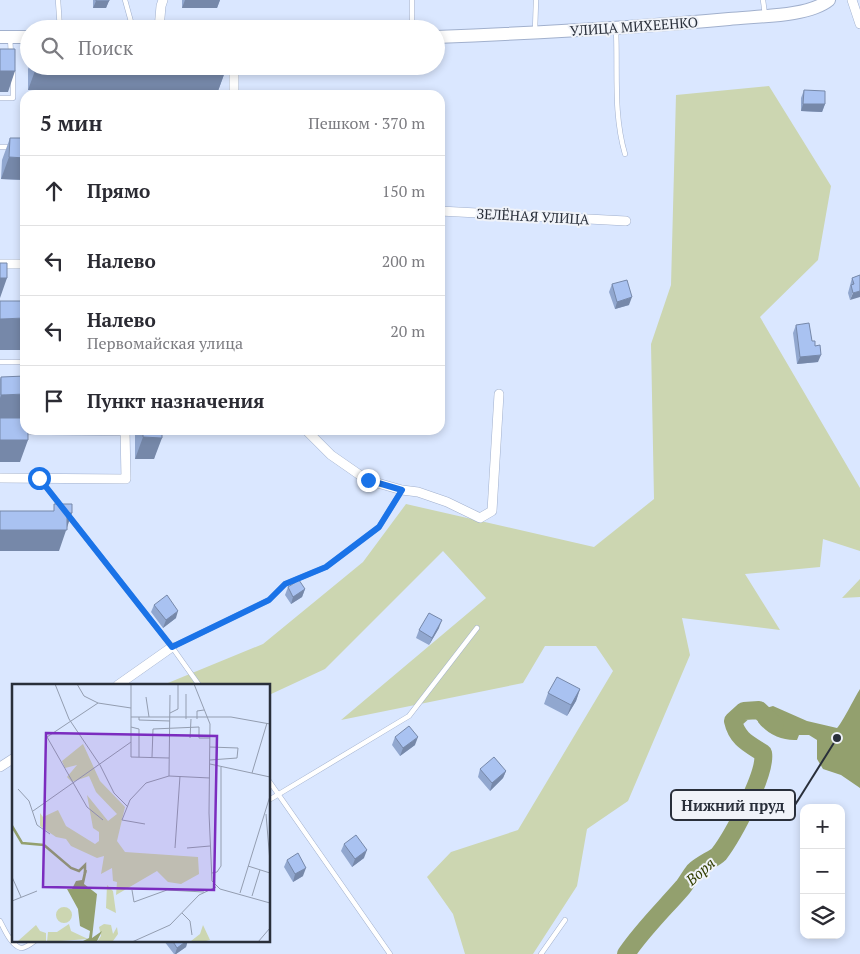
<!DOCTYPE html>
<html lang="ru">
<meta charset="utf-8">
<style>
:root{--surface:#fff;--page:#f7f7f7;--text:#2b2b33;--muted:#7c7c81;--line:#e1e1e2}
body{margin:0;font-family:"PT Serif",serif;background:var(--page);color:var(--text)}
.controls{position:absolute;right:15px;bottom:15px;display:grid;overflow:hidden;border-radius:10px;box-shadow:0 2px 8px #0003}
.controls button{width:45px;height:45px;display:grid;place-items:center;padding:0;border:0;border-bottom:1px solid var(--line);background:var(--surface);color:var(--text);font:25px sans-serif}
.stop{position:absolute;width:15px;height:15px;margin:-11px;border:4px solid #1a73e8;border-radius:50%;background:#fff}
.stop.end{background:#1a73e8;border-color:#fff;box-shadow:0 1px 5px #0008}
.list{margin:0;padding:0;list-style:none}
h2{display:flex;justify-content:space-between;align-items:center;height:65px;margin:0;padding:0 20px;font-size:21px}
h2 small{font-size:16px;font-weight:400;color:var(--muted)}
.list li{display:grid;grid-template-columns:32px 1fr auto;gap:15px;align-items:center;box-sizing:border-box;height:70px;padding:0 20px;border-top:1px solid var(--line)}
.list b{display:block;font-size:19px;white-space:nowrap}
.list p{margin:0;font-size:16px;white-space:nowrap;color:var(--muted)}
.list em{font-size:16px;font-style:normal;color:var(--muted)}
.icon{flex:none;width:28px;height:28px;fill:none;stroke:currentColor;stroke-width:2;stroke-linecap:round;stroke-linejoin:round}
.map{position:relative;flex:none;width:860px;height:954px;overflow:hidden}
.search{position:absolute;background:var(--surface);box-shadow:0 2px 8px #0003;left:20px;top:20px;width:425px;height:55px;display:flex;align-items:center;gap:12px;box-sizing:border-box;padding:0 18px;border-radius:28px;color:var(--muted);font-size:19px}
.panel{position:absolute;background:var(--surface);box-shadow:0 2px 8px #0003;left:20px;top:90px;width:425px;height:345px;border-radius:15px}
.map>svg:first-child{display:block}
.green{fill:#ccd6b1}
.water{fill:#93a06e}
.lines{fill:none;stroke-linecap:round;stroke-linejoin:round}
.river{stroke:#93a06e;stroke-width:18}
.lane-casing{stroke:#a1b0cd;stroke-width:5.5}
.street-casing{stroke:#a1b0cd;stroke-width:10}
.secondary-casing{stroke:#a1b0cd;stroke-width:14}
.lane{stroke:#fff;stroke-width:4.5}
.street{stroke:#fff;stroke-width:9}
.secondary{stroke:#fff;stroke-width:12}
.wall{fill:#91a7cf}
.shaded-wall{fill:#7688a9}
.building{fill:#a9c2f1;stroke:#7688a9}
.route{stroke:#1a73e8;stroke-width:6}
.labels{text-anchor:middle;dominant-baseline:central;stroke-width:4;stroke-linejoin:round;paint-order:stroke}
.street-label{font-size:14px;fill:#292f3a;stroke:#f0f3f9}
.water-label{font-size:15px;font-style:italic;fill:#323e00;stroke:#f0f3f9}
.inset-river{fill:none;stroke:#93a06e;stroke-width:2.5}
.inset-road{fill:none;stroke:#939db0;stroke-width:1}
.view{fill:#7b2cbf;fill-opacity:0.15;stroke:#7b2cbf;stroke-width:2.5}
.inset-edge{fill:none;stroke:#292f3a;stroke-width:2.5}
.leader{fill:none;stroke:#292f3a;stroke-width:2}
.callout-dot{fill:#292f3a;stroke:#f0f3f9;stroke-width:2}
.callout{fill:#f0f3f9;stroke:#292f3a;stroke-width:2}
.callout-label{font-size:15px;text-anchor:middle;font-weight:bold;fill:#292f3a}
</style>
<div class="map">
<svg width="860" height="954" viewBox="0 0 860 954">
<rect width="100%" height="100%" fill="#dae7ff"/>
<path class="green" d="M769 86 831 186 818 260 760 317 860 488V551L823 539 820 567 745 574 780 630 682 618 690 655 628 801 587 829 577 886 533 954H465L453 914 427 877 451 852 518 830 613 671 596 646H545L523 683 341 720 486 598 443 551 325 669 269 695V685H163L263 644 363 562 406 504 594 547 654 499 651 344 671 285 676 95Z
M860 579V597L842 598Z"/>
<path class="water" d="M860 689V788L841 775 823 769 817 759V740L809 735H799L797 740C782 741 767 734 758 722L759 710 773 706 807 721 837 728C841 725 855 697 860 689Z"/>
<g class="lines">
<path class="river" d="M626 954C643 929 664 909 683 887 687 882 690 876 694 871 701 864 714 859 719 854 732 837 767 773 763 753 749 744 737 739 733 721L744 711 759 710 775 725"/>
<g class="lane-casing">
<path id="lane" d="M58 0 60 29
M125 0 133 29
M763 0 765 15
M412 29V0
M616 29C618 71 613 113 625 154
M535 31 536 0
M10 37 11 55
M0 98H13V72
M0 147H11
M0 362H25
M24 432 125 433
M40 479 62 507
M68 515 172 647 199 685
M172 647 269 600 285 584 326 567 379 527 402 490
M269 781 390 954
M269 800 409 716 477 628
M0 921C4 928 11 946 21 948 26 948 32 943 36 940
M541 954 565 920"/>
</g>
<g class="street-casing">
<path id="street" d="M852 0 860 24
M159 29 161 6 163 0
M234 66V95
M440 211 626 221
M0 264H25
M306 430 331 455 367 480 402 490 418 492 447 502 480 518 492 511 499 394
M0 478 126 479 125 430
M118 685 172 647
M0 767 14 758"/>
</g>
<g class="secondary-casing">
<path id="secondary" d="M0 37H29
M436 37C534 33 632 28 729 19 756 16 808 17 829 0"/>
</g>
<use href="#lane" class="lane"/>
<use href="#street" class="street"/>
<use href="#secondary" class="secondary"/>
</g>
<path class="wall" d="M93 0H109L106 8H93Z
M182 0H220L217 8H182Z
M29 66H226V69L218 91 28 90V69Z
M804 90 825 104 822 112 801 111V98Z
M10 138H25V180L1 179 2 160Z
M860 275 850 300 848 293 852 278Z
M612 284 629 305 615 309 609 292Z
M796 325 812 341 818 362 797 364 793 333Z
M1 377 20 462H0V379Z
M135 430H162L154 459H135Z
M288 587 305 589 302 597 291 604 285 595Z
M154 605 176 618 163 628 151 612Z
M439 628 429 645 416 638 419 630Z
M580 689 576 701 567 716 544 704 548 693Z
M395 737 415 745 400 756 392 745Z
M480 769 506 771 503 778 490 791 478 777Z
M344 844 364 858 352 867 341 851Z
M287 860 303 876 293 882 284 867Z
M164 940H188L186 947 176 954H174L164 941Z"/>
<path class="shaded-wall" d="M185 0H220L217 8H182Z
M96 1H109L106 8H93Z
M36 68 226 69 218 91 28 90Z
M0 71H15L8 92H0Z
M803 104H825L822 112 801 111Z
M9 157 25 158V180L1 179Z
M0 278H7L0 298Z
M860 291V297L850 300 853 293Z
M632 297 629 305 615 309 617 302Z
M25 318V350H0V319Z
M821 355 818 362 797 364 800 357Z
M25 394V426H0V398L1 395Z
M143 437 162 438 154 459H135Z
M0 440H28L20 462H0Z
M67 513H72L59 551H0V530Z
M305 589 302 597 291 604 293 597Z
M178 611 176 618 163 628 166 620Z
M442 620 439 628 429 645 432 638Z
M580 689 576 701 567 716 571 705Z
M418 737 415 745 400 756 403 748Z
M506 771 503 778 490 791 492 783Z
M367 850 364 858 352 867 355 859Z
M306 868 303 876 293 882 295 874Z
M188 940 186 947 176 954H175L177 948Z"/>
<path class="building" d="M96 0H109V1H96Z
M0 49H15V71H0Z
M36 66H226V69L36 68Z
M804 90 825 91V104H803Z
M10 138H25V158L9 157Z
M0 263H7V278H0Z
M860 275V291L853 293 851 285 854 284 852 278Z
M627 280 632 297 617 302 612 284Z
M0 301H25V318L0 319Z
M809 323 812 341H815V346L820 345 821 355 800 357 796 325Z
M25 376V394L1 395V377Z
M0 418H25V430H28V440H0Z
M143 430H162V438L143 437Z
M54 504H72V513H67V530H0V511H54Z
M299 580 305 589 293 597 288 587Z
M167 595 178 611 166 620 154 605Z
M429 613 442 620 432 638 419 630Z
M557 677 580 689 571 705 548 693Z
M409 726 418 737 403 748 395 737Z
M494 757 506 771 492 783 480 769Z
M356 835 367 850 355 859 344 844Z
M298 853 306 868 295 874 287 860Z
M172 940H188L177 948Z"/>
<g class="lines">
<path class="route" d="M39 478 172 647 269 600 285 584 326 567 379 527 402 490 368 480"/>
</g>
<g class="labels">
<g class="street-label">
<text transform="translate(634 26) rotate(-4)">УЛИЦА МИХЕЕНКО</text>
<text transform="translate(533 216) rotate(3)">ЗЕЛЁНАЯ УЛИЦА</text>
</g>
<g class="water-label">
<text transform="translate(700 871) rotate(-41)">Воря</text>
</g>
</g>
<g transform="translate(12 684)">
<rect width="258" height="258" fill="#dae7ff"/>
<path d="M71 60 88 97 113 123 105 157 113 168 186 173 187 190 169 200 156 198 145 187 104 211 105 198 101 197 100 184 89 190 92 172 85 174 59 162 54 155 44 153 28 142V129L31 133 46 126 54 142 83 160 87 157V148L81 144 75 111 96 137 105 130 84 108 77 92 60 98 55 93 65 81 53 84 50 77ZM95 201 101 207 104 229 94 224ZM44 231a8 8 0 1 1 16 0a8 8 0 1 1-16 0ZM57 240 59 247 76 255 35 258 36 248H45ZM92 240 99 241 101 250 105 243 106 250 101 257 85 258 89 252 87 243ZM24 241 28 247 34 249V257H6ZM191 241 198 256 194 257H171H179L188 250Z" fill="#ccd6b1"/>
<path d="M75 186 72 200 85 210 80 254 90 247 85 257H71L77 254 78 247 68 242 66 225 55 205H60L64 197 70 196 72 187Z" fill="#93a06e"/>
<path class="inset-river" d="M0 142 10 159 32 161 59 184 67 187 73 181V189"/>
<path class="inset-road" d="M43 0 57 35 88 81 102 109 116 123M65 0 72 12 86 19 119 24M119 0V73L157 74M182 0 198 40 197 129 200 197 208 205 258 219M174 10V35M134 13 137 33M86 19 35 53 75 123 91 136M158 29 166 25V0M119 33H219L258 40M127 33V36L158 37M185 35V27L192 26M119 43 127 45V73M178 54 179 35M140 73 141 45 187 43V54H198M198 76 225 74 226 64 198 63M198 80 258 93M240 89 255 39M157 92 158 11M6 105 17 117 25 141 38 150M21 127 119 58M254 130 258 178M133 140 110 136 118 116 134 99 157 92 198 94M163 164 168 92M175 164 198 162M236 182 258 189M200 189 205 188 209 182V83M0 193 9 213M120 206 122 218 155 206 192 208M228 209 258 112M240 212 248 186M0 217 25 207M170 229 178 237 180 251M120 258 158 241 187 211 204 203M246 258 258 244"/>
<path class="view" d="M34 49 205 52 202 206 31 203Z"/>
<rect width="258" height="258" class="inset-edge"/>
</g>
<path class="leader" d="M837 738L795 805"/>
<circle class="callout-dot" cx="837" cy="738" r="5"/>
<rect class="callout" x="671" y="790" width="124" height="30" rx="5"/>
<g class="callout-label">
<text x="733" y="811">Нижний пруд</text>
</g>
</svg>
<div class="controls">
<button>+</button>
<button>−</button>
<button><svg class="icon" aria-label="layers" viewBox="0 0 24 24"><path d="M12 4l9 5-9 5-9-5zM3 14l9 5 9-5"/></svg></button>
</div>
<div class="stop" style="left:39px;top:478px"></div>
<div class="stop end" style="left:368px;top:480px"></div>
<div class="search"><svg class="icon" aria-label="search" viewBox="0 0 24 24"><circle cx="10" cy="10" r="6"/><path d="M15 15l6 6"/></svg>Поиск</div>
<section class="panel">
<h2>5 мин<small>Пешком · 370 m</small></h2>
<ul class="list">
<li><svg class="icon" aria-label="ahead" viewBox="0 0 24 24"><path d="M12 20V5M6 11l6-6 6 6"/></svg><div><b>Прямо</b></div><em>150 m</em></li>
<li><svg class="icon" aria-label="left" viewBox="0 0 24 24"><path d="M17 20v-9H6M10 6l-5 5 5 5"/></svg><div><b>Налево</b></div><em>200 m</em></li>
<li><svg class="icon" aria-label="left" viewBox="0 0 24 24"><path d="M17 20v-9H6M10 6l-5 5 5 5"/></svg><div><b>Налево</b><p>Первомайская улица</p></div><em>20 m</em></li>
<li><svg class="icon" aria-label="arrive" viewBox="0 0 24 24"><path d="M6 21V4h12l-3 4 3 4H6"/></svg><div><b>Пункт назначения</b></div></li>
</ul>
</section>
</div>
